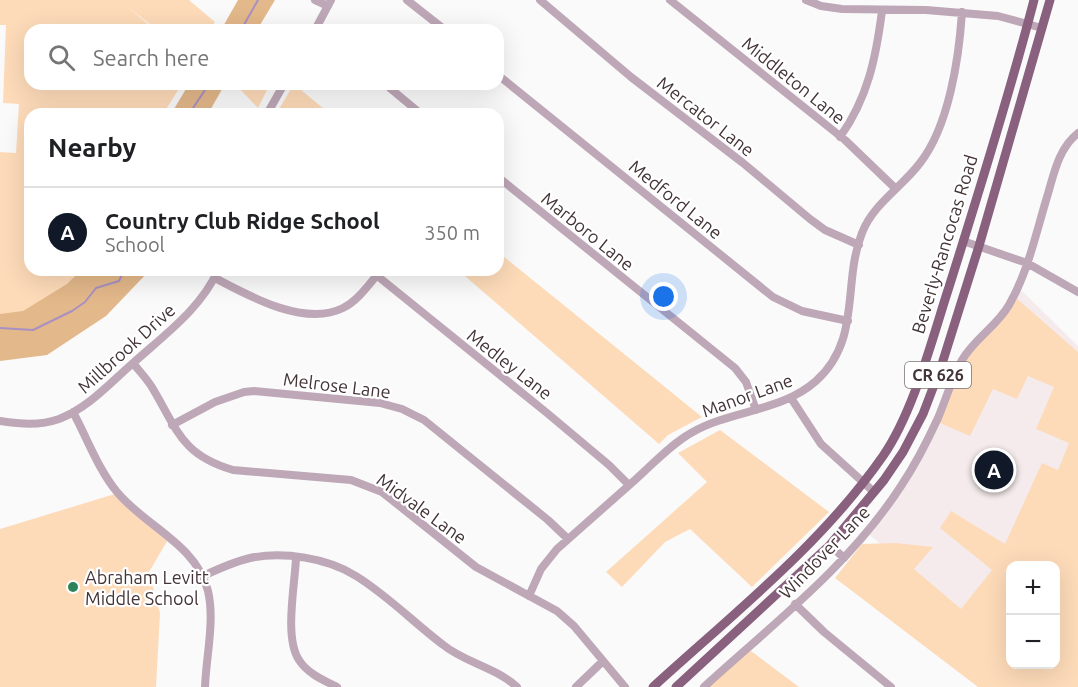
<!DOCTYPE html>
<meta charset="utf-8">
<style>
:root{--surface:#fff;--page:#f2f2f2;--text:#202124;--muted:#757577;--line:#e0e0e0;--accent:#111827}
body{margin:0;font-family:Ubuntu,sans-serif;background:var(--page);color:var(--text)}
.controls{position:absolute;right:18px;bottom:18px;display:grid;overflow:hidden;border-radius:12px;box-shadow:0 6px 24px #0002}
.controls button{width:54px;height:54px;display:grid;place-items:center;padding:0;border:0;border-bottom:2px solid var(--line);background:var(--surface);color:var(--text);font:30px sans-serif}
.you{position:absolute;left:664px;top:297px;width:21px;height:21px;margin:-15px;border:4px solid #fff;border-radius:50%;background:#1a73e8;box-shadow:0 0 0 9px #1a73e833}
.badge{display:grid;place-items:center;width:39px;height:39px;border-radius:50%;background:var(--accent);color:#fff;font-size:20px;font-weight:700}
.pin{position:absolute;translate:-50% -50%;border:3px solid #fff;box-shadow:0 2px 6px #0006}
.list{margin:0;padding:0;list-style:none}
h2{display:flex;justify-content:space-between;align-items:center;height:78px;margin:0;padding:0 24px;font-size:26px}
h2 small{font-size:20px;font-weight:400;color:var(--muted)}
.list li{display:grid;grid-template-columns:39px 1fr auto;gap:18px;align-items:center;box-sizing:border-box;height:90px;padding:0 24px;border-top:2px solid var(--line)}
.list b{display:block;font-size:22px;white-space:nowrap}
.list p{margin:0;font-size:20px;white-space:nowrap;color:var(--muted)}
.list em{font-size:20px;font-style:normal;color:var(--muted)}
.icon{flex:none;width:33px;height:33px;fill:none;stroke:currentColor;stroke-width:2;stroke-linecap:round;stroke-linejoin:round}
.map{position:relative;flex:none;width:1078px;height:687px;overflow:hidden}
.search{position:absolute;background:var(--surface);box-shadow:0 6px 24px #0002;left:24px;top:24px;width:480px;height:66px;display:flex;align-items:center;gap:15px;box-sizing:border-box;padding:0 21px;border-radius:18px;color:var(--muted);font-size:22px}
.panel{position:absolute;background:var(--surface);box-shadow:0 6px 24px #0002;left:24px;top:108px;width:480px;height:168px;border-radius:18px}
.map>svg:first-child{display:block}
.built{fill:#f5ebec}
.green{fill:#fddbb9;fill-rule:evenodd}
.forest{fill:#e3b88a}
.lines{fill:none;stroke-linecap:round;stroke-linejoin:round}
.stream{stroke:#a890c3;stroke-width:2}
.minor{stroke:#bea7b7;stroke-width:8}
.major{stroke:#89617f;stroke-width:9}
.poi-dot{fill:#2b8459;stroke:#fff;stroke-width:2}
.labels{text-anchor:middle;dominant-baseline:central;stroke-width:4.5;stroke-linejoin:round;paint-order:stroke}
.shield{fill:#fff;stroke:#7b7173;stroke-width:1.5}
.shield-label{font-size:16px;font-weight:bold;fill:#433437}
.street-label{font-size:18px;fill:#433437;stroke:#fff}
.poi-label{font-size:18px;fill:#433437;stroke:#fff;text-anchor:start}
</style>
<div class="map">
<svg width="1078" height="687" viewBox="0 0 1078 687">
<rect width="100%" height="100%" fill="#fafafa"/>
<path class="built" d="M1018 287 1078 346V687L1056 664V566H1010V650L867 533 885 510Z"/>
<path class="green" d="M0 0H189L215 22 209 30H157L127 6 155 30H30V84H182L163 114H30V270H99L73 299 0 317V152L16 153 19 104 3 103 6 25H0Z
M235 84H270L258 108Z
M294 84 330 114H276Z
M498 252 702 417 668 435 659 444 458 270H498Z
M1014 296 1078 352V687H978L835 578 862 544 895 543 933 547 914 569 961 609 992 570 940 528 951 511 1005 544 1042 463 1058 470 1069 443 1036 429 1054 387 1028 376 1017 399 993 389 970 436 940 423 965 356ZM1010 566H1056V664H1010Z
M720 430 829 512 752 587 690 529 665 542 622 587 606 572 707 482 678 453Z
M118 493 169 538 149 572 160 613 156 687H0V529Z
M747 648 799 687H704Z"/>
<path class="forest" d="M238 0H275L257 30H221Z
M189 84H225L208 114H171Z
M81 270H150L106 316 47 355 0 361V314L23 311 67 284Z"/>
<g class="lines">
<path class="stream" d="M241 30 258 0
M189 114 209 84
M0 328 33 330 72 311 85 302 96 288 119 281 124 270"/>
<path class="minor" d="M315 0 328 6
M407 0 445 30
M540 0 631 77 743 163 810 219 825 230 859 245
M670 0 845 140 896 189
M806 0 821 6 842 9 926 10 998 16 1042 28
M315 30 331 0
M498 75 773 297 802 311 848 321
M385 84 421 114
M267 114 284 84
M840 137C868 98 876 57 882 11
M498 177 735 368 746 382 756 410
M963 241 1027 263 1078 292
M370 270 547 413 609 465 629 485
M215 278C249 296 304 327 343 308 357 301 367 287 377 275
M133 363C140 372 148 380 153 389 178 431 182 455 233 470L351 480 382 492 476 567 557 611 574 626 625 687
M791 398 821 444 874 492
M73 412C87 438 98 469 117 492 146 527 196 544 208 591 215 621 206 657 205 687
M0 421C20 424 39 426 59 419 88 408 109 384 132 364 163 336 201 309 218 270
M172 425 215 402 244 392 254 391 380 403 402 409 424 420 548 520 568 539
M830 545 844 558
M296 558C295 584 284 638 299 660 307 673 323 680 337 687
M203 576C218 569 233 562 250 558 283 551 328 558 356 576 387 595 413 622 442 644 465 663 495 667 517 687
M529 596 541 569 557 549C583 526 609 503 635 480 653 464 670 445 691 433 730 410 781 412 816 381 862 340 842 283 862 233 873 204 902 187 920 163 949 126 959 58 962 12
M795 604 824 632 891 687
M576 687 603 661
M704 687C773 624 850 565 901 486 915 465 927 442 938 418 946 399 952 378 962 360 975 338 997 326 1009 305 1028 272 1036 233 1047 197 1054 174 1058 149 1078 133"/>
<path class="major" d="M653 687C733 614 821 545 883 456 914 411 932 339 949 287 979 192 1009 96 1034 0
M676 687 830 545 884 480 903 452 923 414 941 367 979 246 1050 0"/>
</g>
<circle class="poi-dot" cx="73" cy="587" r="6"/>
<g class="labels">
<rect class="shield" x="905" y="362" width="66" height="26" rx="4.5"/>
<g class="shield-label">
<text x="938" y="375">CR 626</text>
</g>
<g class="street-label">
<text transform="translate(794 80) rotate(39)">Middleton Lane</text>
<text transform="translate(706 116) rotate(38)">Mercator Lane</text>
<text transform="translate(676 199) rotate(39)">Medford Lane</text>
<text transform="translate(588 231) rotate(39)">Marboro Lane</text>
<text transform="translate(944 244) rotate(-73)">Beverly-Rancocas Road</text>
<text transform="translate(126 348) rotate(-42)">Millbrook Drive</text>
<text transform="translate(510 364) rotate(38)">Medley Lane</text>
<text transform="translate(337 385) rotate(7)">Melrose Lane</text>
<text transform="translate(747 395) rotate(-20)">Manor Lane</text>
<text transform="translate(422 508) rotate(36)">Midvale Lane</text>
<text transform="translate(824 552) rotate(-46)">Windover Lane</text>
</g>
<g class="poi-label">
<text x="85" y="577">Abraham Levitt<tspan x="85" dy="21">Middle School</tspan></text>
</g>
</g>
</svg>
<div class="controls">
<button>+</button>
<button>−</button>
</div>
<div class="you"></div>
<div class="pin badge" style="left:994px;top:470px">A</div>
<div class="search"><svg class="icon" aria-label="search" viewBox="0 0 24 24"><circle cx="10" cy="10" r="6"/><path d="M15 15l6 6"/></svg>Search here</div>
<section class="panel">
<h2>Nearby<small></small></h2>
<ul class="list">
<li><span class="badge">A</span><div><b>Country Club Ridge School</b><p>School</p></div><em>350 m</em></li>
</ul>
</section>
</div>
